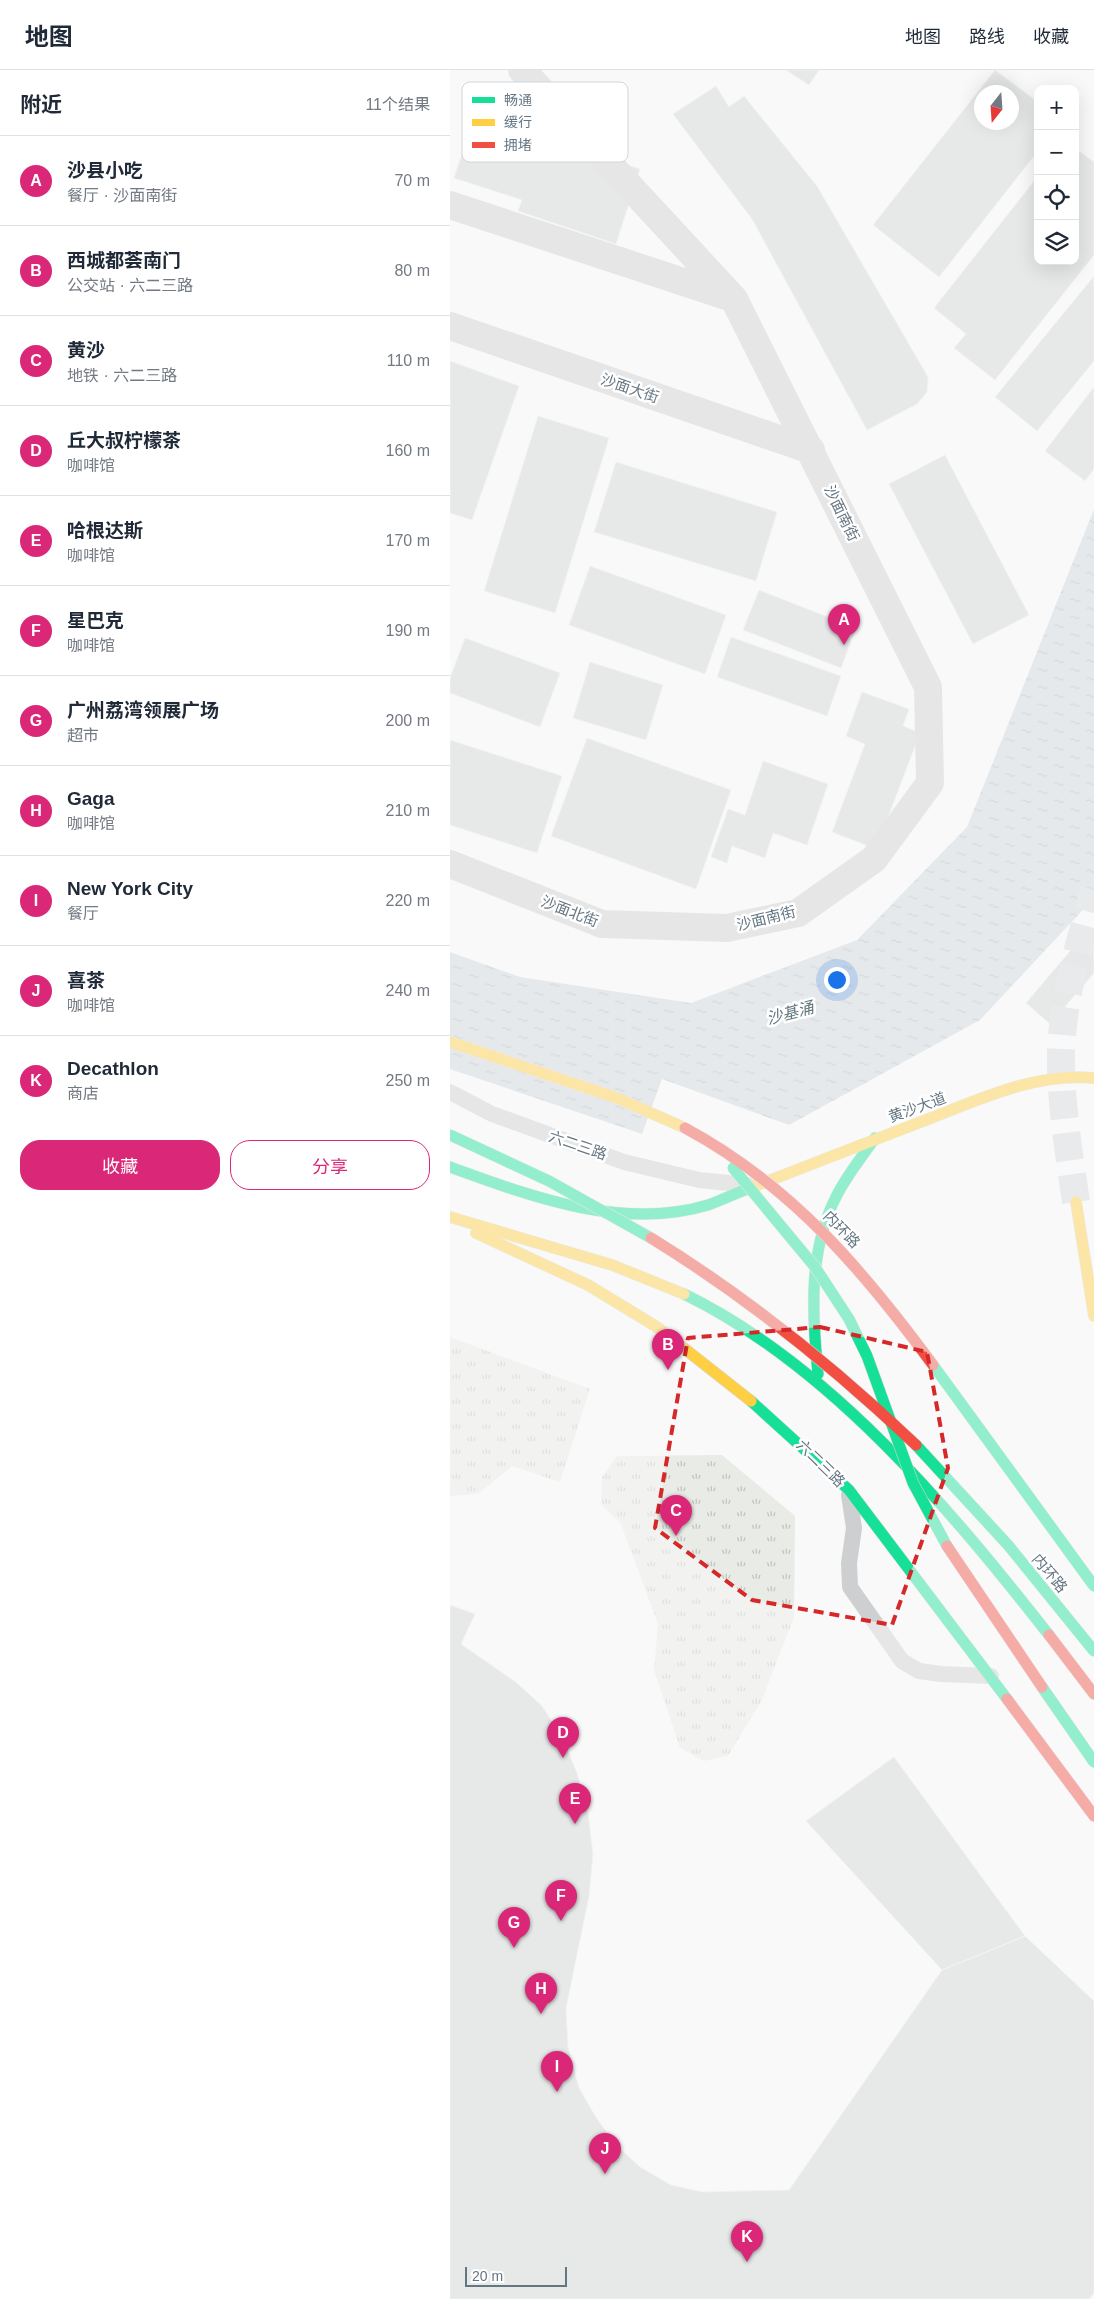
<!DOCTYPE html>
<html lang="zh">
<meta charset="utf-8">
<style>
:root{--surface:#fff;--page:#f6f6f7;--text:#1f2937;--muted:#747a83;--line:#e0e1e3;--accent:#db2777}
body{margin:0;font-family:Arial,"Noto Sans SC",sans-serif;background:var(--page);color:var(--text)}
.controls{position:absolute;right:15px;top:15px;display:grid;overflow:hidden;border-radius:10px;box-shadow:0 5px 20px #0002}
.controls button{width:45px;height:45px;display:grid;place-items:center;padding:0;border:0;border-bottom:1px solid var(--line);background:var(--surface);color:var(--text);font:25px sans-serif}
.compass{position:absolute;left:524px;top:15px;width:45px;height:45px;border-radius:50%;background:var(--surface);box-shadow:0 5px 20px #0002;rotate:197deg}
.scale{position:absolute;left:15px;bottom:12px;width:102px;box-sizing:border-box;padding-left:5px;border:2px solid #657683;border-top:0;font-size:14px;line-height:18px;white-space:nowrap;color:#657683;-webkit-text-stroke:4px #fff;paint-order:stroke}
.you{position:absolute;left:386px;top:909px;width:18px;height:18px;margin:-12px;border:4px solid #fff;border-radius:50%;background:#1a73e8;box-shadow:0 0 0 8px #1a73e833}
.badge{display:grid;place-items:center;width:32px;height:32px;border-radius:50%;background:var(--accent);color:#fff;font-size:16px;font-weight:700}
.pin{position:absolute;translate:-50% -41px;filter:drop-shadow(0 1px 2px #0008)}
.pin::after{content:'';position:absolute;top:26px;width:18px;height:15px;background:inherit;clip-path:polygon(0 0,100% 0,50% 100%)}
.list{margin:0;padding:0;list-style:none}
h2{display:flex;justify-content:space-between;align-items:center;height:65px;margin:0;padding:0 20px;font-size:21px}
h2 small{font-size:16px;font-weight:400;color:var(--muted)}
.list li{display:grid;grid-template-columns:32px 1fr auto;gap:15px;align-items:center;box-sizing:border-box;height:90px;padding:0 20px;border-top:1px solid var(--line)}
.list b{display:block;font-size:19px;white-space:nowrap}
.list p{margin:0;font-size:16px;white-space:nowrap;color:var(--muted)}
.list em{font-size:16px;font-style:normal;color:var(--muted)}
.actions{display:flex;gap:10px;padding:15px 20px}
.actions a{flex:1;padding:11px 0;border:1px solid var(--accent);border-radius:20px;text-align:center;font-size:18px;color:var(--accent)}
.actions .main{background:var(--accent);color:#fff}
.icon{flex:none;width:28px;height:28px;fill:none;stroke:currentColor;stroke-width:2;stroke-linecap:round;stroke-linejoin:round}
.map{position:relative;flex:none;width:644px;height:2229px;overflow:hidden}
header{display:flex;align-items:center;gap:30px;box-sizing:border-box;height:70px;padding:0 25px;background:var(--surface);border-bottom:1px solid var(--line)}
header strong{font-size:24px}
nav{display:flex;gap:28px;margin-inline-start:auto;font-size:18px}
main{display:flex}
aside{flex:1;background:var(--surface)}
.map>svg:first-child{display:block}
.grass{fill:url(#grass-tufts)}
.water{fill:url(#water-ripples)}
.building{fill:#d0d2d3;stroke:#e8e8e8;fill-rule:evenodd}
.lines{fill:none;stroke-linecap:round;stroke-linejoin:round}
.highway-tunnel{stroke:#d4d8dc;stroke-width:28;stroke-dasharray:28 14;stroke-linecap:butt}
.fast-casing{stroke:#d5d6d7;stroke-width:12}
.slow-casing{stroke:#d5d6d7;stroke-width:12}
.jam-casing{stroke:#d5d6d7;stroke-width:12}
.lane{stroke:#cecfd0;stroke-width:16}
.street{stroke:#cecfd0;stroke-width:28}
.fast{stroke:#16e098;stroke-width:11}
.slow{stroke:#ffcf43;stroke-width:11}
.jam{stroke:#f24e42;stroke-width:11}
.fast-bridge-casing{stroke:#d5d6d6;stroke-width:12;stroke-linecap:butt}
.slow-bridge-casing{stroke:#d5d6d6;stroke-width:12;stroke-linecap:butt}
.jam-bridge-casing{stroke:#d5d6d6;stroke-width:12;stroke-linecap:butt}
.fast-bridge{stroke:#16e098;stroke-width:11}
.slow-bridge{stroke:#ffcf43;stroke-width:11}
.jam-bridge{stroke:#f24e42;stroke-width:11}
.marked{fill:none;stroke:#d62828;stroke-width:4;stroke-dasharray:10 6;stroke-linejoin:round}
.labels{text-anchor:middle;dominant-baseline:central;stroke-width:5;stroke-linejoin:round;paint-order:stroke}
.street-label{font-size:15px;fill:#657683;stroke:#fff}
.water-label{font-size:16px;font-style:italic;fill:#60757c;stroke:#fff}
.key{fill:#fff;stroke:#d1d6da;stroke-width:1}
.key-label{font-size:14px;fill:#657683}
</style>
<header>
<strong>地图</strong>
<nav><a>地图</a><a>路线</a><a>收藏</a></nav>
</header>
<main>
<aside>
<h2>附近<small>11个结果</small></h2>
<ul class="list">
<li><span class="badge">A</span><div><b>沙县小吃</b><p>餐厅 · 沙面南街</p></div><em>70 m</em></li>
<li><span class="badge">B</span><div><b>西城都荟南门</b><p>公交站 · 六二三路</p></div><em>80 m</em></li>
<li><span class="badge">C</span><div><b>黄沙</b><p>地铁 · 六二三路</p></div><em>110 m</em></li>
<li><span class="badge">D</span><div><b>丘大叔柠檬茶</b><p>咖啡馆</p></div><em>160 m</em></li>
<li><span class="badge">E</span><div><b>哈根达斯</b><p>咖啡馆</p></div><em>170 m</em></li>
<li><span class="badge">F</span><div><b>星巴克</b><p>咖啡馆</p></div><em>190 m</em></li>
<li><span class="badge">G</span><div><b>广州荔湾领展广场</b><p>超市</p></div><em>200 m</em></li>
<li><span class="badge">H</span><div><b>Gaga</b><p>咖啡馆</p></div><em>210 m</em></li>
<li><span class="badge">I</span><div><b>New York City</b><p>餐厅</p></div><em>220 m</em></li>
<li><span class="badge">J</span><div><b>喜茶</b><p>咖啡馆</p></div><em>240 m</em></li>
<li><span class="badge">K</span><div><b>Decathlon</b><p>商店</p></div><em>250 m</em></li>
</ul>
<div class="actions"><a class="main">收藏</a><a>分享</a></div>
</aside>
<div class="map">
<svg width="644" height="2229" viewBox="0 0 644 2229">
<defs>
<pattern id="grass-tufts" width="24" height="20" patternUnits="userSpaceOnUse" patternTransform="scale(1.25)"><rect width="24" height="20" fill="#e8ebe6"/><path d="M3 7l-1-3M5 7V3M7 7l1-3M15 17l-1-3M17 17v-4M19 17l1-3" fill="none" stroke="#c0c3c0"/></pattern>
<pattern id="water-ripples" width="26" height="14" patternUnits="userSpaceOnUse" patternTransform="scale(1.25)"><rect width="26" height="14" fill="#ced6d9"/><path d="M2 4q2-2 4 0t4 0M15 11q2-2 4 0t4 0" fill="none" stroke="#abb2b5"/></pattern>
</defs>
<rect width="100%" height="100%" fill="#f9f9f9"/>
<path class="grass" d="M0 1267 140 1319 110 1412 62 1396 28 1424 0 1426Z
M272 1385 345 1446 344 1547 312 1630 278 1686 254 1691 230 1678 204 1600 208 1554 170 1452 151 1435 152 1407 167 1386Z"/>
<path class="water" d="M644 439V828L530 950 339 1055 212 1009 192 1064 0 999V882L70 907 241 933 407 870 517 757Z"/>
<path class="building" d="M336 0H369L359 15Z
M545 0 588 32V81L489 207 423 155ZM532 22H562V52H532Z
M266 16 279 37 294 26 367 116 478 307 477 322 467 334 417 360 302 149 223 44Z
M30 29 97 51 92 67 190 99 166 174 68 141 72 130 4 108Z
M625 78 644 92V185L545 310 504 278 516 264 484 238 588 106V191H625Z
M644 206V291L587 361 545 327Z
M0 291 69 316 22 450 0 443Z
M644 317V399L635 411 595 381Z
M88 346 159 368 105 543 34 521Z
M495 385 579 545 523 574 439 414Z
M166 392 327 442 306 511 144 462Z
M140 496 276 545 255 604 119 555Z
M309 520 406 558 391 598 293 560Z
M281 567 391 606 377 646 267 607Z
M15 568 110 603 90 657 0 623V608Z
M140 592 213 615 196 670 123 648Z
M412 622 459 639 453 656 470 663 426 779 382 762 415 674 396 666Z
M137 668 281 720 246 819 101 766Z
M0 670 112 706 87 783 0 755Z
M313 691 378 714 357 775 323 763 315 788 282 776 277 793 261 787 278 739 295 745Z
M632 867 644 877V903L600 954 576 933Z
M0 1535 25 1544 11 1574 67 1613 92 1636 112 1667 127 1703 138 1743 143 1784 139 1826 116 1938 118 1977 129 2018 147 2049 168 2077 190 2097 221 2115 253 2122 339 2120 492 1900 575 1866 644 1931V2223L639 2229H0Z
M444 1687 547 1828 575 1866 492 1900 356 1751Z"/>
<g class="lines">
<path class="highway-tunnel" d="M626 1132C619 1082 610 1031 611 981 613 927 630 872 644 820"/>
<g class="fast-casing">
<path id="fast" d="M0 1097C80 1126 171 1161 258 1135 272 1130 286 1123 300 1118
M234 1224C380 1295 500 1439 599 1565
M368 1304C362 1244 358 1180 387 1125 397 1105 412 1087 425 1068
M301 1331 399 1420 557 1629"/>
</g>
<g class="slow-casing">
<path id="slow" d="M300 1118C356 1096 412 1075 468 1053 524 1032 583 1002 644 1008
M626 1132 644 1246
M0 1147 162 1195 234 1224
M26 1163 138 1215 207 1257 301 1331"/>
</g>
<g class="jam-casing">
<path id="jam" d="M599 1565 644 1624
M557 1629 644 1746"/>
</g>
<path class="lane" d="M0 1022 42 1044 174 1092 249 1110 298 1115
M399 1425 404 1458 399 1493 400 1517 452 1591 469 1601 491 1604 541 1606"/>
<path class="street" d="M0 135 282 228
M0 256 361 380
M0 794 152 854 277 858 348 843 424 789 480 713 478 617 284 229 72 0"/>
<use href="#fast" class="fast"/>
<use href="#slow" class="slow"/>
<use href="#jam" class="jam"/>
<g class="fast-bridge-casing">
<path id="fast-bridge" d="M0 1065 99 1111 201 1168
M283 1098 365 1197 399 1249 417 1286 463 1413 497 1476
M483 1295 644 1516
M466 1375 558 1475 644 1581
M592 1617 644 1692"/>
</g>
<g class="slow-bridge-casing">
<path id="slow-bridge" d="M0 972 167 1028 235 1058"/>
</g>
<g class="jam-bridge-casing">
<path id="jam-bridge" d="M235 1058C341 1115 413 1200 483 1295
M201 1168C297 1227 384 1297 466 1375
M497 1476 592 1617"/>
</g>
<use href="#fast-bridge" class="fast-bridge"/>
<use href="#slow-bridge" class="slow-bridge"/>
<use href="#jam-bridge" class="jam-bridge"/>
</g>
<path d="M0 0H644V2229H0ZM370 1257 477 1282 498 1398 442 1555 302 1530 205 1458 238 1268Z" fill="#f9f9f9" fill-opacity=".55" fill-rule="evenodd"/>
<path class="marked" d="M370 1257 477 1282 498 1398 442 1555 302 1530 205 1458 238 1268Z"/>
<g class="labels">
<g class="street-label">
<text transform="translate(180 318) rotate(19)">沙面大街</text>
<text transform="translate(392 443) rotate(64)">沙面南街</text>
<text transform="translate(120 841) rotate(21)">沙面北街</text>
<text transform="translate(316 848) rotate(-14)">沙面南街</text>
<text transform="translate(467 1037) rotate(-20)">黄沙大道</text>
<text transform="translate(128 1075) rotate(19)">六二三路</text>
<text transform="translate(392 1159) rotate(46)">内环路</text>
<text transform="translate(371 1393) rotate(44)">六二三路</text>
<text transform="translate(600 1503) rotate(50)">内环路</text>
</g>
<g class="water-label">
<text transform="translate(340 943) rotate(-15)">沙基涌</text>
</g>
</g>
<rect x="12" y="12" width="166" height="80" rx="8" class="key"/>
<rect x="22" y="27" width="23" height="6" fill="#16e098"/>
<rect x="22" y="49" width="23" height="7" fill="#ffcf43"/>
<rect x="22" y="72" width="23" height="6" fill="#f24e42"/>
<g class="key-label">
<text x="54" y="35">畅通</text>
<text x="54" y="57">缓行</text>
<text x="54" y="80">拥堵</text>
</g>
</svg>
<div class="controls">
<button>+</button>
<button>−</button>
<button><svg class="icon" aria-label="locate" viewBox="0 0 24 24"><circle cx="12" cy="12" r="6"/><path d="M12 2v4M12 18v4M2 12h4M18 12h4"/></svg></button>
<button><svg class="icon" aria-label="layers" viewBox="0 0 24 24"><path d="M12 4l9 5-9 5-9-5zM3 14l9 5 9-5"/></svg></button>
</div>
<svg class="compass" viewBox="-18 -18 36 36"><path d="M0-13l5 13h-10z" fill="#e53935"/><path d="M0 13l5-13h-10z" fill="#747a83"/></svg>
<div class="scale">20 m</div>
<div class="you"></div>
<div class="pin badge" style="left:394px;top:575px">A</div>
<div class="pin badge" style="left:218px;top:1300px">B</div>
<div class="pin badge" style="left:226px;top:1466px">C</div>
<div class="pin badge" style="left:113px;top:1688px">D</div>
<div class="pin badge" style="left:125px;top:1754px">E</div>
<div class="pin badge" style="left:111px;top:1851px">F</div>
<div class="pin badge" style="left:64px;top:1878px">G</div>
<div class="pin badge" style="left:91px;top:1944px">H</div>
<div class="pin badge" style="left:107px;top:2022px">I</div>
<div class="pin badge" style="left:155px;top:2104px">J</div>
<div class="pin badge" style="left:297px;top:2192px">K</div>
</div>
</main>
